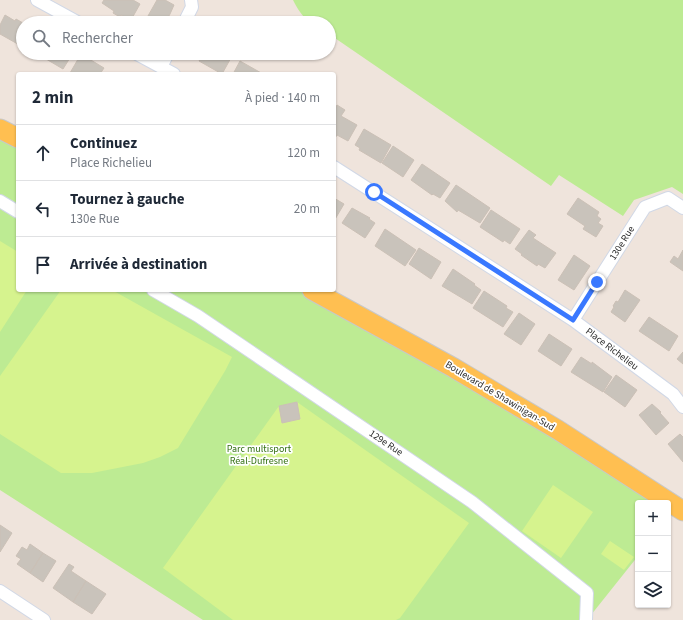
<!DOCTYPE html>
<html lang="fr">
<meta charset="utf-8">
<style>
:root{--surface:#fff;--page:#f2f2f3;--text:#1f2937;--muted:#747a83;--line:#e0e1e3}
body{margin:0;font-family:"Source Sans 3",sans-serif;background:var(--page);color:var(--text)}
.controls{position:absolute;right:12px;bottom:12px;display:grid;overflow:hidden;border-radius:4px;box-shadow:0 1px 3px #0004}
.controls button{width:36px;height:36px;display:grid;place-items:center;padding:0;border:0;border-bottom:1px solid var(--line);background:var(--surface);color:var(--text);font:20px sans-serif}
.stop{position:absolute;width:12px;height:12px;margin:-9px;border:3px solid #3978ff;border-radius:50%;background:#fff}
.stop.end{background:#3978ff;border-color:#fff;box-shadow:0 1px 4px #0008}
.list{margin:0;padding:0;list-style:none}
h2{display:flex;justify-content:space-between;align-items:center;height:52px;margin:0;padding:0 16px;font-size:17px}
h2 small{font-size:13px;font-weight:400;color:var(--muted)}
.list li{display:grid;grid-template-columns:26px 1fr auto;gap:12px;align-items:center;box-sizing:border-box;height:56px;padding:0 16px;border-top:1px solid var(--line)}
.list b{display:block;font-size:15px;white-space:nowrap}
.list p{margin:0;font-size:13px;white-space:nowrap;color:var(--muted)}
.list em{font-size:13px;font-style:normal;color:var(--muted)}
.icon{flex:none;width:22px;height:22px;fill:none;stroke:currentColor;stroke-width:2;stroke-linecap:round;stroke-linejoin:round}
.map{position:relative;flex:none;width:683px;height:620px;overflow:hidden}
.search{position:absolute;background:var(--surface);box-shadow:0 1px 3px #0004;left:16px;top:16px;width:320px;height:44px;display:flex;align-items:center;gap:10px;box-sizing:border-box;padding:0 14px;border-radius:22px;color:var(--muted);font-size:15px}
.panel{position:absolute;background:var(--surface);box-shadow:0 1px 3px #0004;left:16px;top:72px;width:320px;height:220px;border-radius:4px}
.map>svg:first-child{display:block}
.green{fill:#bdeb93}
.pitch{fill:#d6f38e}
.building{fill:#c9c3bb;stroke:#cbc0b6}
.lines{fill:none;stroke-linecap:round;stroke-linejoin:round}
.street-casing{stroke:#d1d8e6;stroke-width:14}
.primary-casing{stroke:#c8c8c8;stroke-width:21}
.street{stroke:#fff;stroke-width:12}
.primary{stroke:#ffbf51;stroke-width:19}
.route{stroke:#3978ff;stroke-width:5}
.labels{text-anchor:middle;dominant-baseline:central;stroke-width:3.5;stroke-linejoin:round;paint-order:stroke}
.street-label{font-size:10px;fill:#2c2c2c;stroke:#fff}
.park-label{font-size:10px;fill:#337113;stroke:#fff}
</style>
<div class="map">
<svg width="683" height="620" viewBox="0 0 683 620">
<rect width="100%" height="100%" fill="#efe4dc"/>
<path class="green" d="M293 0H683V194L672 187 634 200 623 216 559 175 551 186 329 34V23C307 23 303 19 293 0Z
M0 131 18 141V290H300L437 363 677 507 668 518V503H638V556L587 620H203L0 490Z"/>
<path class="pitch" d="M0 241 18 252V290H27L0 332Z
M61 290H112L232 357 225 371 178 448 160 457 143 463 92 473H61L0 434V376Z
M297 402 469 523 400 618 396 620H233L163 568 279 406Z
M553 485 593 512 561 558 522 531Z
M610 541 634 557 624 570 601 554Z"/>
<path class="building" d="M104 0H133L140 4 131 20 121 15 120 17 113 13 114 11 102 3Z
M157 0H165L174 5 170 14 165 23H144Z
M5 15 15 21 16 19 23 23V47L0 34V25Z
M43 53H73L63 69 41 56Z
M204 53H228L232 56 222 74 199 61Z
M81 54 104 68 100 74 70 73Z
M240 61 263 74H233Z
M337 105 345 110 341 116 357 125 348 141 337 135 335 138H334V111Z
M364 129 391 145 381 163 359 150 360 148 355 145Z
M393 146 414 160 403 177 382 163Z
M422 164 450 183 440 198 433 194 432 195 411 180Z
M456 185 490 208 480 223 458 210 457 212 445 201Z
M334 198 344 204 334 221Z
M578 198 599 212 597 216 601 219 598 223 603 226 596 237 583 229 585 226 567 214Z
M352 208 370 218 369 219 375 223 365 238 342 223Z
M491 210 520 229 510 244 504 240 503 242 480 227Z
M385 229 416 250 405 266 375 246Z
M529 230 536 235 533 238 556 253 545 268 538 264 537 266 521 255 522 254 515 249Z
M419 248 441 262 431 279 409 264Z
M683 250V271L670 262 674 256 678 259Z
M574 255 590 266 574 290 558 280Z
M453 269 475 284 474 285 481 290 472 304 442 286Z
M625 290 640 300 625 322 611 312 614 307 613 306 616 301 618 302Z
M484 291 507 306 506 308 513 312 503 327 473 308Z
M519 313 535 324 521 345 504 334Z
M649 317 678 336 669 351 639 331Z
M549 334 572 349 561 366 538 351Z
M683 352V364L677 359Z
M581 357 592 364V362L612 377 603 392 571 372Z
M616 375 637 390 625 407 604 392Z
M297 402 300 419 282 423 279 406Z
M652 404 661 412 660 413 669 423 656 435 639 415Z
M680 434 683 437V462L668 444Z
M0 525 12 533 0 552Z
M30 544 43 553 30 573 17 564 21 559 16 556 22 547 27 550Z
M43 553 56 561 43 582 30 573Z
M69 564 74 567 71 571 86 581 73 602 53 588Z
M86 581 106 594 92 614 73 602Z"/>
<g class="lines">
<g class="street-casing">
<path id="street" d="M37 0 79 23
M184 23 192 7 191 0
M135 53 174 74
M161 67 168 53
M334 167 573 320 673 394 683 407
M0 201 18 212
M153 290 198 316 472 502 587 593 586 620
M573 320 645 207 668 198 683 208
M0 591 44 620"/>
</g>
<g class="primary-casing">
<path id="primary" d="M0 129 18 138
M312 290 454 368 558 430 683 511"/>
</g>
<use href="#street" class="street"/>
<use href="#primary" class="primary"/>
</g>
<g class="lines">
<path class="route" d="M374 192 573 320 597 282"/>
</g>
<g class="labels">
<g class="street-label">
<text transform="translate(622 243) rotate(-58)">130e Rue</text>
<text transform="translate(612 349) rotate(37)">Place Richelieu</text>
<text transform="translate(500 396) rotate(31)">Boulevard de Shawinigan-Sud</text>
<text transform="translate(386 443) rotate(34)">129e Rue</text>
</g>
<g class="park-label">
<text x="259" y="449">Parc multisport<tspan x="259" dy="12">Réal-Dufresne</tspan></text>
</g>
</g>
</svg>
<div class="controls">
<button>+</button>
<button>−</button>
<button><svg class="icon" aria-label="layers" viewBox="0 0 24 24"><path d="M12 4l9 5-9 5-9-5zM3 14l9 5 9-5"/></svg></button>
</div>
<div class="stop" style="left:374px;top:192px"></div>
<div class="stop end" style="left:597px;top:282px"></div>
<div class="search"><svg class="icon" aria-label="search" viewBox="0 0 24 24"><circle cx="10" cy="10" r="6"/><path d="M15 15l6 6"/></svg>Rechercher</div>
<section class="panel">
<h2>2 min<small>À pied · 140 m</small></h2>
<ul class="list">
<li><svg class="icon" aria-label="ahead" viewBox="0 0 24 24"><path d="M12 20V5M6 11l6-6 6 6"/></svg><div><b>Continuez</b><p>Place Richelieu</p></div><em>120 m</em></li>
<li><svg class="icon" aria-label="left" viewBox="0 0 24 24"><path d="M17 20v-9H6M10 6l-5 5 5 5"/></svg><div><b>Tournez à gauche</b><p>130e Rue</p></div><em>20 m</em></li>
<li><svg class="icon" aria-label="arrive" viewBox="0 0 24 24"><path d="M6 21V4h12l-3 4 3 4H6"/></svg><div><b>Arrivée à destination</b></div></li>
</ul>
</section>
</div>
